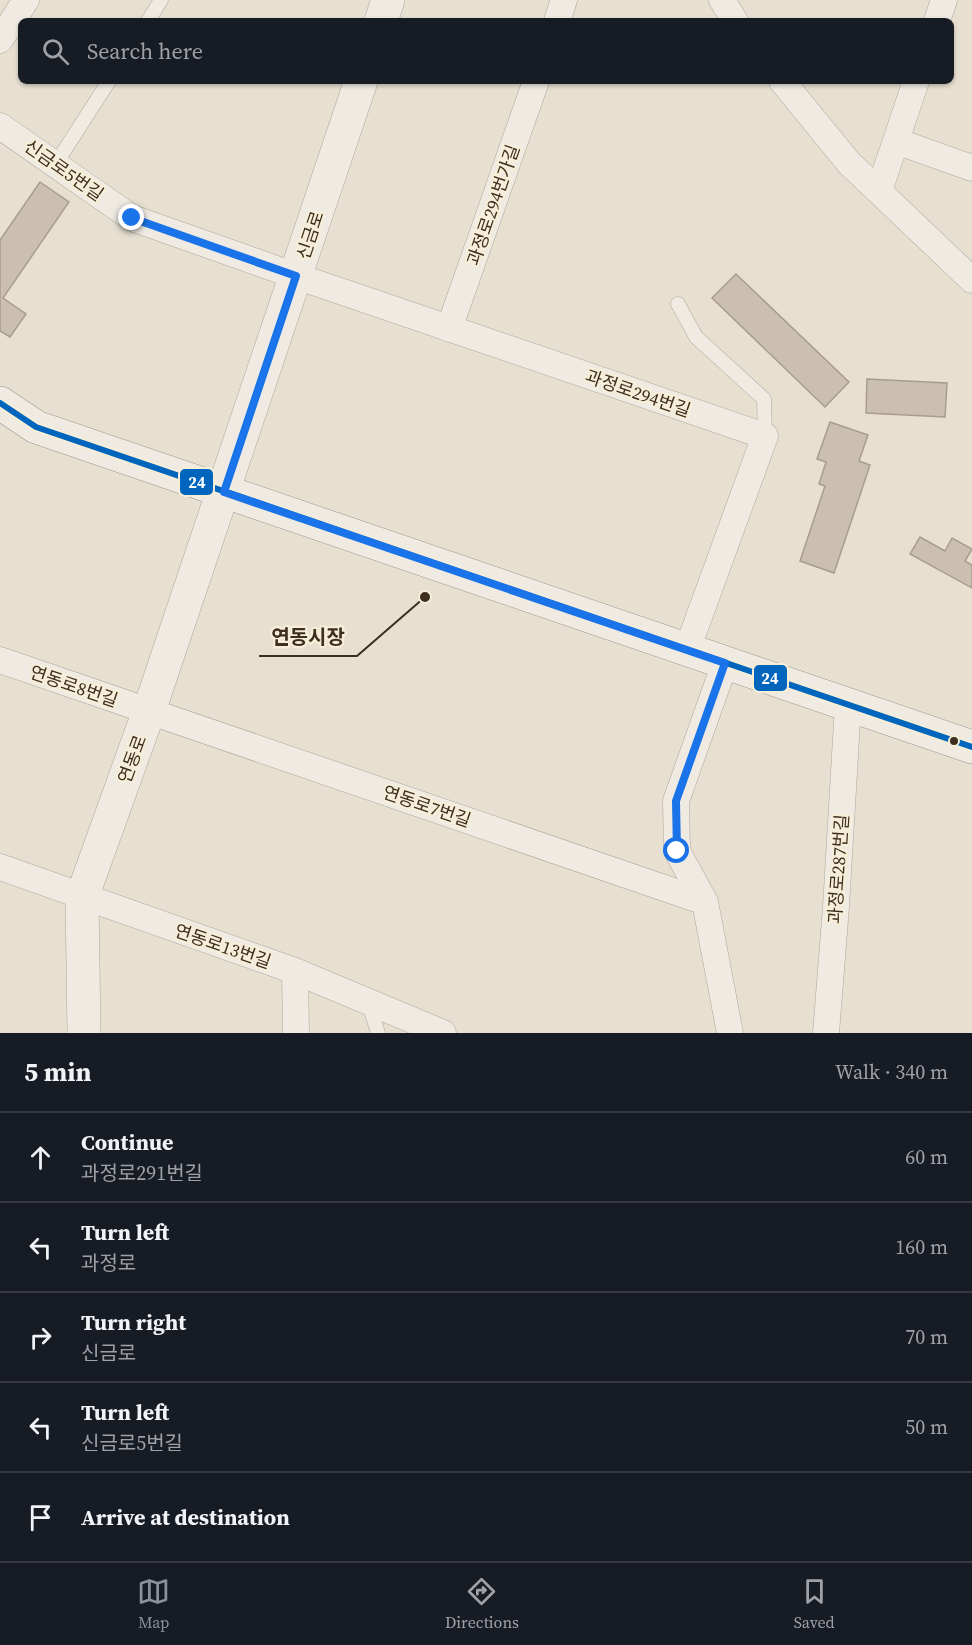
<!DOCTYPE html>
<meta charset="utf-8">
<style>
:root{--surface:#171b24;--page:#20242c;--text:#f1f3f6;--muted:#9ea1a6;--line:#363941;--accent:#8c9099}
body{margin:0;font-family:"Source Serif 4","Noto Sans KR",serif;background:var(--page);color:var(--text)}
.stop{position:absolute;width:18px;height:18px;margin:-14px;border:4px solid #1a73e8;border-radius:50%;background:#fff}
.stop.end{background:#1a73e8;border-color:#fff;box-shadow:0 2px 6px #0008}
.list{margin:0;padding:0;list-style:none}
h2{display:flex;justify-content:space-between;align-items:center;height:78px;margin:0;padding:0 24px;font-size:26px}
h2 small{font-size:20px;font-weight:400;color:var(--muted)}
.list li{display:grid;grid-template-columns:39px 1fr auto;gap:18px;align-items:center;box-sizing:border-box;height:90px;padding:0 24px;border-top:2px solid var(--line)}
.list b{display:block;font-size:22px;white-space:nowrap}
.list p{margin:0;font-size:20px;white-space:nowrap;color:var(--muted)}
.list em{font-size:20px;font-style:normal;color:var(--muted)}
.icon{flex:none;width:33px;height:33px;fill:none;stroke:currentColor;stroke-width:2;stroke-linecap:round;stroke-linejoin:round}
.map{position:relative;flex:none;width:972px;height:1033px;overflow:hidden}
.search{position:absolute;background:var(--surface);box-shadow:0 2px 4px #0004;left:18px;right:18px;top:18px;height:66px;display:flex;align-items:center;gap:15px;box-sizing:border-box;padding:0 21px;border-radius:9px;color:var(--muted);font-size:22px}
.sheet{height:528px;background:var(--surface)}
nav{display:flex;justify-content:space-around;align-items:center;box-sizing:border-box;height:84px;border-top:2px solid var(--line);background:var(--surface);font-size:16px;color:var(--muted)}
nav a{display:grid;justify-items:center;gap:3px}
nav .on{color:var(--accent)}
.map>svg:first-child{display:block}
.building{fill:#cbbfb2;stroke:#a89c90;stroke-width:1.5}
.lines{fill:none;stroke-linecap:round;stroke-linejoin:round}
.service-casing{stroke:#ada599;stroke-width:15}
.minor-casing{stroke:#ada599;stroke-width:27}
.tertiary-casing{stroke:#ada599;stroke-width:34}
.secondary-casing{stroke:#9c958a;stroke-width:34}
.service{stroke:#efebe3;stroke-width:14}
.minor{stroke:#efebe3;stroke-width:26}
.tertiary{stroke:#efebe3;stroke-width:33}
.secondary{stroke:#efebe3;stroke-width:33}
.bus-1-casing{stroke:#f7eed8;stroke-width:10}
.bus-1{stroke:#0065bd;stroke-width:6}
.route{stroke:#1a73e8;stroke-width:8}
.bus-dot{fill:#3d2e20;stroke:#f7eed8;stroke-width:2}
.labels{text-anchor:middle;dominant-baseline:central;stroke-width:4.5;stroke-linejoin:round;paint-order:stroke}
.street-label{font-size:18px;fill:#3d2e20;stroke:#f7eed8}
.leader{fill:none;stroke:#3d2e20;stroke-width:2}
.callout-dot{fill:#3d2e20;stroke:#f7eed8;stroke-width:2}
.callout-label{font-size:20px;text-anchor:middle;font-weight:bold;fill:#3d2e20;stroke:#f7eed8;stroke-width:4.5;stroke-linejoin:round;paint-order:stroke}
.line-badge{stroke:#f7eed8;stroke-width:2}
.badge-label{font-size:16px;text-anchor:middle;font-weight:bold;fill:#fff}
</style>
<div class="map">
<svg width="972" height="1033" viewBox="0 0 972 1033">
<rect width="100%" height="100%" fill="#e7e0d1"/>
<path class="building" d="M40 182 69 202 3 298 26 314 10 337 0 331V240Z
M736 274 849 382 825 407 712 298Z
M867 379 947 383 945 417 866 413Z
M830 422 868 435 859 461 870 465 834 573 800 561 825 486 819 484 826 462 817 459Z
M920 537 945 551 952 538 972 549 965 561 972 565V588L910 554Z"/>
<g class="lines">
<g class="service-casing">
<path id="service" d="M148 21 161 0
M55 165 109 81
M678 304 696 337 764 399 765 436
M368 1001 378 1033"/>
</g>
<g class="minor-casing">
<path id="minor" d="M722 0 735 21
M557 21 564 0
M937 21 944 0
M0 40 26 0
M782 81 849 163 972 280
M0 126 132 218 296 276 765 436 687 650
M896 141 972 168
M879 191 916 81
M449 329 536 81
M0 660 705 902
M725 663 676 801 677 851 705 902 730 1033
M0 867 295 971 443 1033
M295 971 296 1033
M826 1033 836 907 848 705"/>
</g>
<g class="tertiary-casing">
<path id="tertiary" d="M381 21 388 0
M84 1033 82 897 149 711 361 81"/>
</g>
<g class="secondary-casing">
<path id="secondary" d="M0 403 36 427 972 747"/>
</g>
<use href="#service" class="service"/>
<use href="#minor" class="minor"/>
<use href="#tertiary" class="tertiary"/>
<use href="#secondary" class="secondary"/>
<g class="bus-1-casing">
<path id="bus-1" d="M0 403 36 427 972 747"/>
</g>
<use href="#bus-1" class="bus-1"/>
</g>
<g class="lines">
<path class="route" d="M132 218 296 276 224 492 725 663 676 801 677 851"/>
</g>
<circle class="bus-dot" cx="954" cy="741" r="5"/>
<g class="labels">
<g class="street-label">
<text transform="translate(64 170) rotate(35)">신금로5번길</text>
<text transform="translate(493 205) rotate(-71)">과정로294번가길</text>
<text transform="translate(310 235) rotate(-72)">신금로</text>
<text transform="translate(638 393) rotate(19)">과정로294번길</text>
<text transform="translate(74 686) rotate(19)">연동로8번길</text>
<text transform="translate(132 759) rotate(-70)">연동로</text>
<text transform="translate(427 806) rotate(19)">연동로7번길</text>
<text transform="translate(838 869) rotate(-86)">과정로287번길</text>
<text transform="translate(223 946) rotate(19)">연동로13번길</text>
</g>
</g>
<path class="leader" d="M425 597L357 656H259"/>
<circle class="callout-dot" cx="425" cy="597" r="6"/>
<g class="callout-label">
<text x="308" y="644">연동시장</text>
</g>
<g class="line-badge">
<rect x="179" y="468" width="35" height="28" rx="6" fill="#0065bd"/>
<rect x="753" y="664" width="35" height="28" rx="6" fill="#0065bd"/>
</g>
<g class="badge-label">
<text x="197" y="488">24</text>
<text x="770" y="684">24</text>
</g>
</svg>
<div class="stop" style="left:677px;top:851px"></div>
<div class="stop end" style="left:132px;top:218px"></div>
<div class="search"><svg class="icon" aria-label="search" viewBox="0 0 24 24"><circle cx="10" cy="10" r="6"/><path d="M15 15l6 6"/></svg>Search here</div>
</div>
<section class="sheet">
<h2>5 min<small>Walk · 340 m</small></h2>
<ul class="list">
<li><svg class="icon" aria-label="ahead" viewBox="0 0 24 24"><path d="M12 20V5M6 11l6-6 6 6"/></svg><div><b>Continue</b><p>과정로291번길</p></div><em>60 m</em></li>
<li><svg class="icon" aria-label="left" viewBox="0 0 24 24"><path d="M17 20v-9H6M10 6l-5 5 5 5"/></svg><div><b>Turn left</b><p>과정로</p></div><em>160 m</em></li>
<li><svg class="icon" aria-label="right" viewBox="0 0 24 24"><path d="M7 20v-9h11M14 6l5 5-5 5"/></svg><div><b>Turn right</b><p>신금로</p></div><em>70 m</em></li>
<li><svg class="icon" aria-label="left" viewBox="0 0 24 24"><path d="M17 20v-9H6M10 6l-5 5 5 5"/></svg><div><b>Turn left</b><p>신금로5번길</p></div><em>50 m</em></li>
<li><svg class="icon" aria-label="arrive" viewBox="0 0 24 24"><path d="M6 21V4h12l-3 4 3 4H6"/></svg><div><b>Arrive at destination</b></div></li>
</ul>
</section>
<nav>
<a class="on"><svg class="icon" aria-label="map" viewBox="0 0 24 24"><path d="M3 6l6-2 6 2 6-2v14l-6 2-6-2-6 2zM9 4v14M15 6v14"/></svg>Map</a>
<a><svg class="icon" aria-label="directions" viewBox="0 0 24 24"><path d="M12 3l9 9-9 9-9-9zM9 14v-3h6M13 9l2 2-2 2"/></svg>Directions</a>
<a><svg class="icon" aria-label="saved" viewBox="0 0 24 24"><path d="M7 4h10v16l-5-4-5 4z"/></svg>Saved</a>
</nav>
